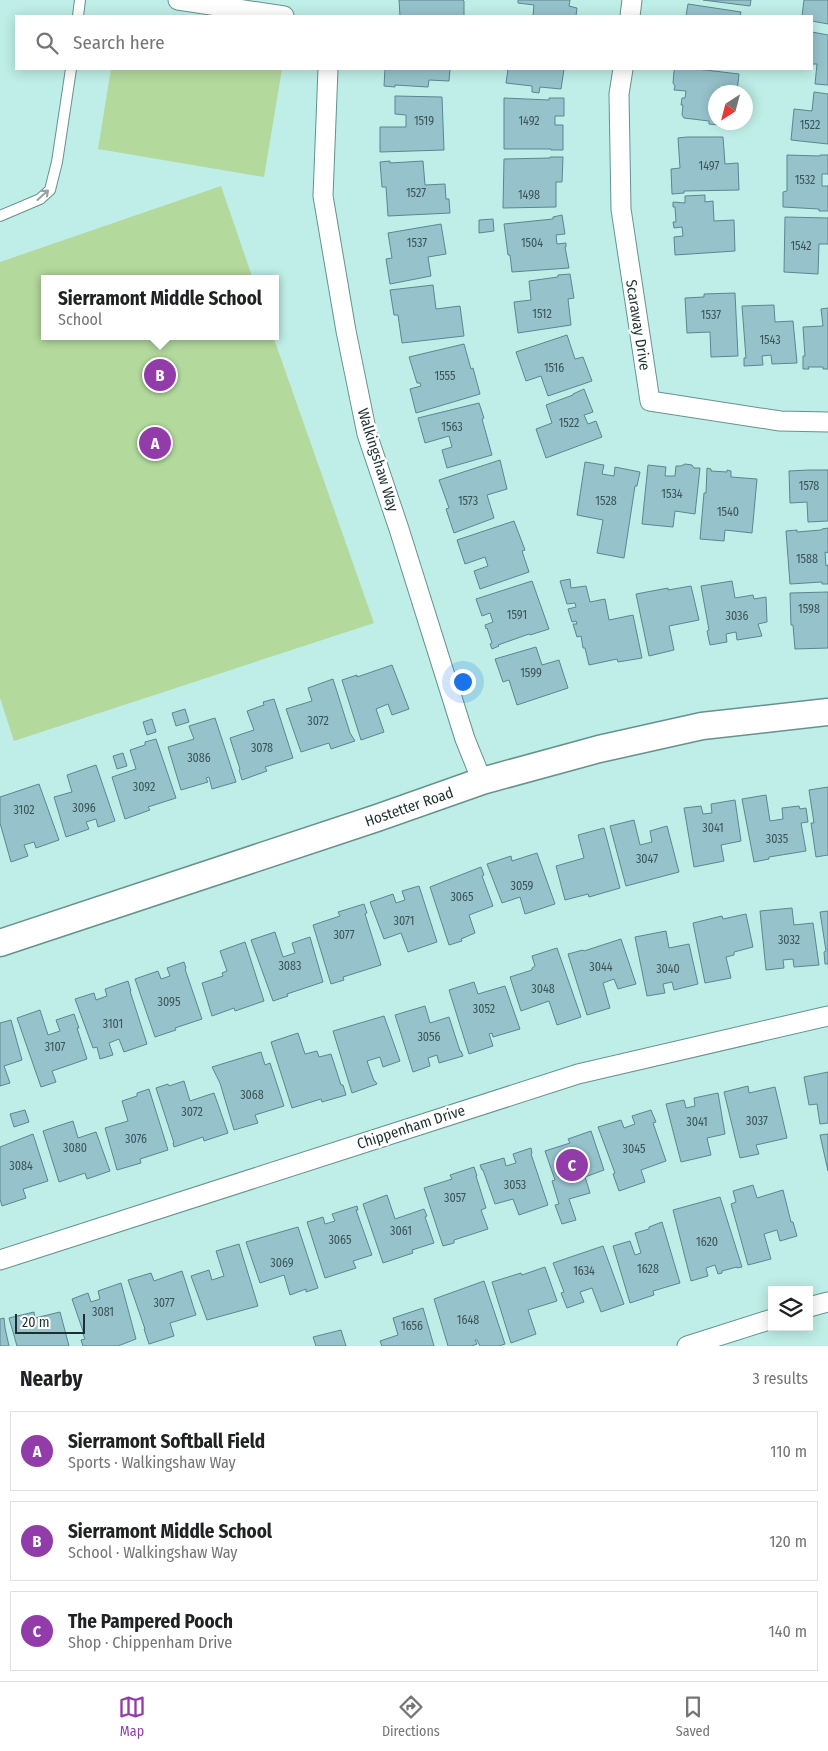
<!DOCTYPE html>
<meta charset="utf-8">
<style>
:root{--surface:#fff;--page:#f2f2f2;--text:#202124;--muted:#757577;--line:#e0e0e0;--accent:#913ca9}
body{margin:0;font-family:"Fira Sans Condensed",sans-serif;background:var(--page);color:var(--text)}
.controls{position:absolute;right:15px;bottom:15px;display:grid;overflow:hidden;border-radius:0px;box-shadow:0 2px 12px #0003}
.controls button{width:45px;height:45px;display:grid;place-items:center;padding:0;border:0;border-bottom:1px solid var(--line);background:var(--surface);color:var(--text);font:25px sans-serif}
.compass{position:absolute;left:708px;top:85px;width:45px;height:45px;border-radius:50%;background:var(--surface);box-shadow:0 2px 12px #0003;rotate:216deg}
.scale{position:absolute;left:15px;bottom:12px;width:70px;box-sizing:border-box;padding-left:5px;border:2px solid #1d302e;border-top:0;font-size:14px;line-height:18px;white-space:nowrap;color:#1d302e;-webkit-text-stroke:4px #fff;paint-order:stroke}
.you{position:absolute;left:462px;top:681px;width:18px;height:18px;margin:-12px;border:4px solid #fff;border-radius:50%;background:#1a73e8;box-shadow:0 0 0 8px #1a73e833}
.badge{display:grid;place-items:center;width:32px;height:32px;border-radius:50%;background:var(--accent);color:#fff;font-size:16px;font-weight:700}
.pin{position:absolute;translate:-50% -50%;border:2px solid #fff;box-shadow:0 1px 5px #0006}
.popup{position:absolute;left:41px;top:275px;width:238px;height:65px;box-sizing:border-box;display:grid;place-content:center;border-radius:0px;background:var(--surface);filter:drop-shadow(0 1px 4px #0005);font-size:16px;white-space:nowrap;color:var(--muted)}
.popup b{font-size:19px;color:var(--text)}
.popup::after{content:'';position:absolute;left:50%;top:100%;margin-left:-10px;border:10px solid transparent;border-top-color:var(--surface)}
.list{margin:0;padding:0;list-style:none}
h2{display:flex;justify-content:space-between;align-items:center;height:65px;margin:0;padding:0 20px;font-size:21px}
h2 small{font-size:16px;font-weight:400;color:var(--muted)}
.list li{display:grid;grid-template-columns:32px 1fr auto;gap:15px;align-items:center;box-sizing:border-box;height:80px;margin:0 10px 10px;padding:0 10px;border:1px solid var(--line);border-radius:0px}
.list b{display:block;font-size:19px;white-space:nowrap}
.list p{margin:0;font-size:16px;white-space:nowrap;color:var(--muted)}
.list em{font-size:16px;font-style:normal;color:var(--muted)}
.icon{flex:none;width:28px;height:28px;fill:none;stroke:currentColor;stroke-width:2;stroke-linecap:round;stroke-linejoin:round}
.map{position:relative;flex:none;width:828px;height:1346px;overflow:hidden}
.search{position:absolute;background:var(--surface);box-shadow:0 2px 12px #0003;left:15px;right:15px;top:15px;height:55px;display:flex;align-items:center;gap:12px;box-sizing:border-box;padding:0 18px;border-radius:0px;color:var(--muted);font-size:19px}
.sheet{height:335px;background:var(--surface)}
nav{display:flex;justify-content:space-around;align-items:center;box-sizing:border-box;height:70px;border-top:1px solid var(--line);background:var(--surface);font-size:14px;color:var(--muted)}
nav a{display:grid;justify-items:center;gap:2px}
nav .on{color:var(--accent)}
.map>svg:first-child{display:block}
.green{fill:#b3d99d}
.building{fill:#96c2cc;stroke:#5b868f}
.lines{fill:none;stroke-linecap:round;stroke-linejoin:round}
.lane-casing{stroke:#66928d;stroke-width:12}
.street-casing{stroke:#66928d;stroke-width:21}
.secondary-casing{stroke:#66928d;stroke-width:29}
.lane{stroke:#fff;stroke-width:10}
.street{stroke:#fff;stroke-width:19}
.secondary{stroke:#fff;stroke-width:26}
.oneway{stroke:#99a2a1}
.labels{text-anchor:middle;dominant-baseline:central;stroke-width:5;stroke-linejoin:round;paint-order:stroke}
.number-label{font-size:12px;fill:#3b5456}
.street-label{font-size:15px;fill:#1d302e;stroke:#fff}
</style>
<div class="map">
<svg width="828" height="1346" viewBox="0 0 828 1346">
<rect width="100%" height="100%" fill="#beeee7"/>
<path class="green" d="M111 69H282L264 177 98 149Z
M221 186 253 279H45V336H273L374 623 14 741 0 698V262Z"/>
<path class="building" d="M399 0H462L464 1V16H400Z
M518 0H570L569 6 577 8 576 16H533L534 5 518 3Z
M703 0H751L750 6Z
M804 0H828V24L812 21V16H802Z
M688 4 741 12 740 16H686Z
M812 32 828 35V85L815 84 817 64H812Z
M385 69H450L449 81 429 80 428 87 395 85V87L384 86Z
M508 69H564L561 89 540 87 539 93 532 92V86L506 83Z
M676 69H697L739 74 737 92H716V122H733L732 125 718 123V125L709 124V121L684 118 682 115 683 105H681L682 98H685L686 91 674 90 675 86 673 83 674 71Z
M814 92 828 94V144L791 140 794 109 812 111Z
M395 96 442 97 444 150 380 152V127H406V115L395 114Z
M504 98 549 100V98H564V116H555V125H563V150H551V149H504Z
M687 137H723L725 164 738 163 739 190 684 191V193L672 194 671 169 680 168 678 138Z
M787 155 820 156V155H828V174H822V186H828V211H819V209L783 207V192L787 191Z
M550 157H563L562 182H556V207L503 208 504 159 550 158Z
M390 161V163L423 161 425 185 445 184 446 199H449L450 213 388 216 386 187H382L380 162Z
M705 195V202L713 201 714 221 734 220 735 251 675 255 674 237 683 236 682 227 674 228 673 222H676L675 207H673V202L685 203V196Z
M562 215 565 234 556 235 557 244 566 243V247H565L569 268 512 272 510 255H508L504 224 553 219V217Z
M785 217 828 218V244H819L818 274 784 272Z
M493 219 494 231 479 233V220Z
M441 224 446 254 428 257 431 276 390 284 386 259 392 258 388 233Z
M570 274 574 298 568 299 571 325 518 333 514 302 531 300 529 281 558 277V275Z
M433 285 436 309 460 306 464 336 402 343 398 315H394L390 290Z
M735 293 738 356 711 357 710 332 687 333 685 298 704 297V294Z
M774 305 775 322 793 321 797 363 772 364 771 355 762 356 763 365 744 366V358H746L742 306Z
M828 308V369H823V367H808L809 369H803V356H805L803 327 823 326 821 309Z
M567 335 575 359 583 357 592 381 548 396 541 376 526 381 516 352Z
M464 344 471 369 473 368 480 394 416 413 410 389 421 386 420 383H417L409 357Z
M584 389 593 412 584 415 588 424 596 421 602 437 546 458 536 429 552 423 546 405 573 395V394Z
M479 403 484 418 482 419 492 455 447 468 442 450 452 447 449 436 425 443 418 418Z
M500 460 507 489 487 495 494 518 454 533 446 509 449 508 439 480Z
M585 462 604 465 602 474 614 476 615 467 640 472 637 486H635L624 558 597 553 603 520 577 515Z
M685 464 692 465 694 468H700L695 514 675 511 673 527 642 524 648 465 666 467 665 476H675L676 466H681Z
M707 468 711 469V471L727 472V470L731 471V477L757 479 752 533 725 530 724 541 700 539 704 493H706Z
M809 470H828V521L808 522 807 502 790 503 789 471Z
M514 521 525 550 522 551 529 572 480 589 474 571 488 566 485 557 465 564 457 540Z
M828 528V553L825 552 826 566 828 565V584H822V582L790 584 786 531 797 530V532L821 530 822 529Z
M570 579 571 588 586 586 590 602 605 599 609 620 633 615 642 658 618 662 617 659 589 665 585 648H583L581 636 577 637 573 624H577L576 621 572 622 568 609 576 607 575 603 567 604 560 581Z
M532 581 549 629 530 635 529 634 498 645 499 646 492 649 490 644 492 643 487 628 486 629 485 625 493 622 490 613 482 616 476 599Z
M732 581 735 598 753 595 754 599 766 597 767 622 758 624 762 636 737 640 736 632 726 634 727 642 710 645 707 631 709 630 701 586Z
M691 586 699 620 669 626 674 650 649 656 636 594 668 588V590Z
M828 592V648L795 649 793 625H791L790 593Z
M536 647 542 665 559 660 568 688 517 705 509 680 503 682 495 659Z
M392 665 409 709 392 715 388 704 376 709 384 732 361 740 342 680 357 675V677Z
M333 679 350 733 355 741 331 749 329 743 301 752 286 709 312 701 308 688Z
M274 699 293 758 265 767 267 771 242 780 239 770 240 769 230 738 254 730 247 711 264 705 263 702Z
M185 709 189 722 176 726 172 713Z
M215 718 236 782 212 789 209 777 206 778 208 782 181 790 168 747 194 739 189 726Z
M152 719 156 732 147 735 143 722Z
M156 739 176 798 148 807 150 810 125 819 112 777 136 769 130 750 145 745V742Z
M123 753 127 766 117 769 113 756Z
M96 765 115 821 98 827 96 819 86 822 89 829 66 837 54 797 72 792 67 775Z
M39 784 59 840 36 848 34 842 24 845 28 856 11 862 0 823V797Z
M828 787V855L816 857 811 823H814L809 790Z
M766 795 770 821 783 819 782 808 799 806 800 809 806 808 808 822 801 823 806 851 769 857V859L754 862 742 799Z
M735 800 741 841 721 845 724 861 694 867 684 808 701 806 703 814 712 813 711 804Z
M634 820 640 845 652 842 650 831 667 826 679 872 626 886 610 826Z
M604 828 620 888 589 897 588 894 565 900 556 866 584 858 578 835Z
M537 853 555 904 525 914 520 897 502 903 487 864 511 856 512 861Z
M481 867 484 875 482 876 493 906 469 915 475 933 461 939 462 941 449 945 430 887Z
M419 886 437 942 408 952 401 933 384 939 370 902 393 894 396 903 405 900 402 891Z
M364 904 367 913 365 914 381 965 343 977 344 980 331 984 313 925 340 916 338 912Z
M792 908 794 925 813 923 819 965 794 967 793 959 783 960 784 968 766 970 760 911Z
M828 911V964H825L824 952 826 951 820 912Z
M746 914 753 947 734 952V955L726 957 731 978 705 983 693 923 722 916 723 919Z
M666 931 669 948 689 944 698 984 674 990 672 982 663 984 665 993 647 996 635 937Z
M275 932 283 957 295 953 292 943 310 937 323 982 287 994 288 996 273 1001 251 940Z
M621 939 636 984 618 989 614 979 603 983 610 1008 587 1015 568 954 583 950 584 951Z
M245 942 264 1001 235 1011 234 1008 212 1016 202 983 223 976 222 973 227 971 220 951Z
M557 948 581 1017 557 1025 549 1001 521 1011 510 977 532 970V968L535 966 532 956Z
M184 962 186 968 185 969 202 1019 175 1028 176 1030 155 1037 135 979 158 971 161 979 170 976 167 968Z
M128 981 131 991H130L147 1044 124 1052 119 1039 109 1043 113 1055 100 1059 97 1047 93 1048 75 999 94 993 96 1000 107 996 105 989Z
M474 982 478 994 505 986 520 1029 493 1037 492 1033 489 1034 493 1046 469 1054 449 990Z
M425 1006 430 1023 449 1017 460 1051H461L463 1056 439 1063 437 1055 428 1058 430 1066 413 1072 395 1015Z
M40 1010 48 1035 60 1031 56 1020 74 1014 79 1028H77L87 1059 52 1071 56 1082 41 1087 17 1018Z
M384 1016 400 1061 383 1067 380 1057 367 1061 374 1081H375L377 1084 352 1093 333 1031Z
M11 1020 22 1060 4 1066 10 1083 0 1086V1023Z
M298 1033 305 1054 317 1051 319 1057 331 1054 341 1085H343L346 1095 322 1102 321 1099 292 1108 271 1042Z
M261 1052 265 1065 270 1063 284 1106 255 1115 258 1123 234 1130 220 1083 212 1067Z
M828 1072V1123L820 1124 817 1104 809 1105 804 1077Z
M184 1081 190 1101 214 1093 228 1133 204 1141 203 1137 174 1147 173 1143H174L156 1088 168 1084 169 1086Z
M748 1086 749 1093 775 1087 787 1138 756 1145 759 1154 740 1158 724 1092Z
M149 1089 168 1150 140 1159 141 1163 117 1170 105 1128 128 1121 122 1101 137 1096V1093Z
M718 1093 725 1134 707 1138 711 1155 681 1162 666 1104 684 1100 686 1108 695 1106 694 1098Z
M25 1110 29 1122 14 1127 10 1114Z
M651 1110 656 1122 653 1123 666 1161 641 1170 645 1182 619 1191 613 1174 615 1173 598 1127 621 1120 624 1128 635 1124 632 1116Z
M73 1121 78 1138 96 1132 110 1171 87 1179 85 1173 59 1182 43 1131Z
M591 1131 604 1170 585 1177 590 1193 569 1199 576 1220 562 1224 555 1205 559 1204 552 1181 555 1180 545 1151 570 1143 568 1139Z
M33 1134 48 1181 23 1189 26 1198 2 1206 0 1199V1147Z
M828 1134V1171L820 1135Z
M531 1148 532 1153 531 1154 548 1205 519 1215 513 1199 495 1204 483 1170H482L480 1165 504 1158 506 1166 516 1163 513 1154Z
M474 1167 477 1176H476L486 1208 481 1210 488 1229 454 1240V1243L443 1246 424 1188 452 1179 450 1175Z
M753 1185 757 1198 783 1190 791 1222H793L797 1236 780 1241 777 1230 764 1234 771 1259 748 1265 731 1204 736 1202 733 1191Z
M387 1195 395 1219 424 1209 427 1216 425 1217 434 1243 412 1250 413 1253 383 1263 363 1204Z
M720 1197 742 1267 737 1268V1267L722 1271V1273L718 1274 715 1265 706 1268 708 1276 691 1281 673 1210Z
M357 1206 358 1210H356L372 1255 353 1261 356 1268 325 1278 307 1222 323 1217 325 1224 335 1221 332 1214Z
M662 1222 680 1283 653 1291 654 1295 630 1303 613 1246 630 1241 635 1255 641 1253 635 1233 649 1229V1227Z
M298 1227 318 1288 306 1292V1289L290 1295 284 1275 260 1283 246 1242Z
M239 1244 258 1306 207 1320 191 1276 209 1270 212 1280 224 1276 216 1251Z
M603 1246 624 1304 601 1312 592 1288 580 1292 584 1302 567 1308 561 1293 564 1292 553 1263Z
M545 1267 557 1301 528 1310 536 1334 511 1343 492 1282 521 1273 522 1275Z
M182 1271 196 1315 170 1323 174 1336 149 1344 144 1329H145L128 1280 151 1273 154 1281Z
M484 1281 505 1344 499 1346H480L477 1340H475L477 1344 472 1346H448L434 1299Z
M121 1283 136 1339 118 1346H83L81 1340 85 1339 83 1334H84L72 1299 88 1293 91 1302 100 1299 98 1291Z
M423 1308 434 1346H382L380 1341 398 1335 393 1318Z
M34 1312 35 1318 60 1312 69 1346H17L9 1318Z
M4 1318 5 1328 9 1346H0V1319Z
M341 1330 346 1346H316L313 1337Z"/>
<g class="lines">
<g class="lane-casing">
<path id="lane" d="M78 16 80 0
M0 216 40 199 50 190 57 162 71 69"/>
</g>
<g class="street-casing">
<path id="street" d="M178 0 284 16
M630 16 632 0
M328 69 323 196 346 331 367 434 399 529 465 739 482 781
M623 69 619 94 621 209 650 401 780 421 828 422
M0 1260 578 1074 828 1016
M809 1307 828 1302
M687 1346 772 1319"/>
</g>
<g class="secondary-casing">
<path id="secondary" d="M0 943 377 818 482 781 599 749 702 726 828 712"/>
</g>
<use href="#lane" class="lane"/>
<use href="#street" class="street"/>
<use href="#secondary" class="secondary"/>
</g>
<defs><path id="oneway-shaft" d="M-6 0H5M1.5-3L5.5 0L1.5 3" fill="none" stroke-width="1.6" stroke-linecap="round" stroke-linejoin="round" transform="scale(1.25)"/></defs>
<use class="oneway" href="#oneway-shaft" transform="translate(43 195) rotate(-42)"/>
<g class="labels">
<g class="number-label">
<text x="424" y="121">1519</text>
<text x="529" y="121">1492</text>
<text x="810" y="125">1522</text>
<text x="709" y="166">1497</text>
<text x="805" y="180">1532</text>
<text x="416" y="193">1527</text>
<text x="529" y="195">1498</text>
<text x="417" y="243">1537</text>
<text x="532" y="243">1504</text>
<text x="801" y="246">1542</text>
<text x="542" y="314">1512</text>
<text x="711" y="315">1537</text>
<text x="770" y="340">1543</text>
<text x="554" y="368">1516</text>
<text x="445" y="376">1555</text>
<text x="569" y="423">1522</text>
<text x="452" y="427">1563</text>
<text x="809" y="486">1578</text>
<text x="672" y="494">1534</text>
<text x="468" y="501">1573</text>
<text x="606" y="501">1528</text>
<text x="728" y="512">1540</text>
<text x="807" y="559">1588</text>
<text x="809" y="609">1598</text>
<text x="517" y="615">1591</text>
<text x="737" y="616">3036</text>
<text x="531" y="673">1599</text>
<text x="318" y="721">3072</text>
<text x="262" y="748">3078</text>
<text x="199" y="758">3086</text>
<text x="144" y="787">3092</text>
<text x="84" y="808">3096</text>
<text x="24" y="810">3102</text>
<text x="713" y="828">3041</text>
<text x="777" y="839">3035</text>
<text x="647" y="859">3047</text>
<text x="522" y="886">3059</text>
<text x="462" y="897">3065</text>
<text x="404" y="921">3071</text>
<text x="344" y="935">3077</text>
<text x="789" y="940">3032</text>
<text x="290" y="966">3083</text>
<text x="601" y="967">3044</text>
<text x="668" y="969">3040</text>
<text x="543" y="989">3048</text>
<text x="169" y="1002">3095</text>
<text x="484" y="1009">3052</text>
<text x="113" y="1024">3101</text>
<text x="429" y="1037">3056</text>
<text x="55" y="1047">3107</text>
<text x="252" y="1095">3068</text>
<text x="192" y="1112">3072</text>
<text x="757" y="1121">3037</text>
<text x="697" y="1122">3041</text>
<text x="136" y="1139">3076</text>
<text x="75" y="1148">3080</text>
<text x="634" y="1149">3045</text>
<text x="21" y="1166">3084</text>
<text x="515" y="1185">3053</text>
<text x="455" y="1198">3057</text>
<text x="401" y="1231">3061</text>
<text x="340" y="1240">3065</text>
<text x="707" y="1242">1620</text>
<text x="282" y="1263">3069</text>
<text x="648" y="1269">1628</text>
<text x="584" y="1271">1634</text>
<text x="164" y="1303">3077</text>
<text x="103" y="1312">3081</text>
<text x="468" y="1320">1648</text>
<text x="412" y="1326">1656</text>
</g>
<g class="street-label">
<text transform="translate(638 325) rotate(81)">Scaraway Drive</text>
<text transform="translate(378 460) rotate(73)">Walkingshaw Way</text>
<text transform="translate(409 807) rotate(-19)">Hostetter Road</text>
<text transform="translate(411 1127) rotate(-18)">Chippenham Drive</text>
</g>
</g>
</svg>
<div class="controls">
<button><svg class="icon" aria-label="layers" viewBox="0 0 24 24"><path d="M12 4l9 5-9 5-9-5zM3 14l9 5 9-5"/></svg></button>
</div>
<svg class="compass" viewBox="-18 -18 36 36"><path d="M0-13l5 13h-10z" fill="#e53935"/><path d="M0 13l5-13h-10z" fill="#757577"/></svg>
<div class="scale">20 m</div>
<div class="you"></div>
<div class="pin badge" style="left:155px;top:443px">A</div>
<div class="pin badge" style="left:160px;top:375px">B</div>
<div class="popup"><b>Sierramont Middle School</b>School</div>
<div class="pin badge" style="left:572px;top:1165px">C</div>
<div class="search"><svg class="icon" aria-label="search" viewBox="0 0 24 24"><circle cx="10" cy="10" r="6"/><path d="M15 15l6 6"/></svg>Search here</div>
</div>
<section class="sheet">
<h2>Nearby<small>3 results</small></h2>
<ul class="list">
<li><span class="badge">A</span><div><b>Sierramont Softball Field</b><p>Sports · Walkingshaw Way</p></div><em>110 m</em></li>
<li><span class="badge">B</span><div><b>Sierramont Middle School</b><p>School · Walkingshaw Way</p></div><em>120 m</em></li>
<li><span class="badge">C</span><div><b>The Pampered Pooch</b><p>Shop · Chippenham Drive</p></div><em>140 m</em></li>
</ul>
</section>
<nav>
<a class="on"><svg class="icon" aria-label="map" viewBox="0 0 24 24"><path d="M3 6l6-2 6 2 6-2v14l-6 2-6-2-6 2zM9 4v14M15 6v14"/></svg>Map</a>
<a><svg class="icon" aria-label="directions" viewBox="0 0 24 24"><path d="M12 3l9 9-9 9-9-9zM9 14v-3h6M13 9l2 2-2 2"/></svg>Directions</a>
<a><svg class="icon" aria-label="saved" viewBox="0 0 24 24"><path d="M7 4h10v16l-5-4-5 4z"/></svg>Saved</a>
</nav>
